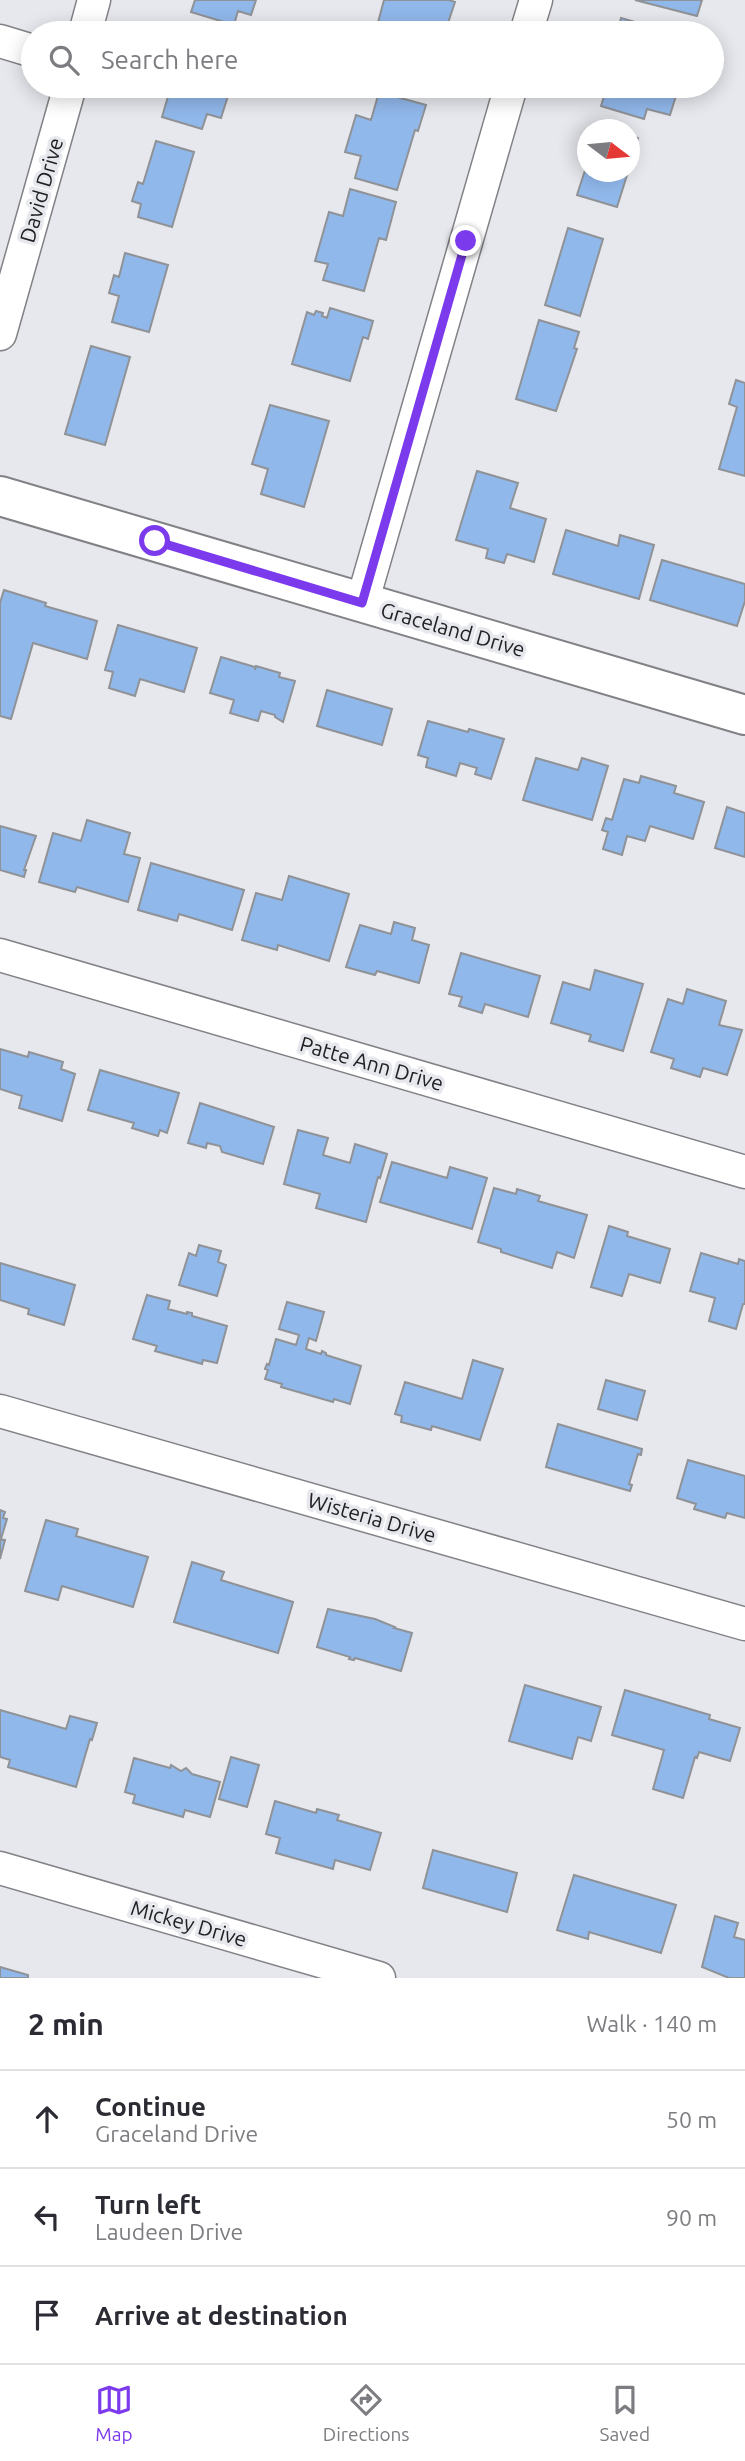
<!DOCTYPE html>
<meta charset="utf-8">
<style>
:root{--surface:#fff;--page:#f7f7f7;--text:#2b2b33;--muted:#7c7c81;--line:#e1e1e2;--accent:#7c3aed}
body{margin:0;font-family:Ubuntu,sans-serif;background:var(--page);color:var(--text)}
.compass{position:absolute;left:577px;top:119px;width:63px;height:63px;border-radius:50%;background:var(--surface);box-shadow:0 4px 18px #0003;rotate:106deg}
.stop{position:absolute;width:21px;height:21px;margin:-16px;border:5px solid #7c3aed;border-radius:50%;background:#fff}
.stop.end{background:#7c3aed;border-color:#fff;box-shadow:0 2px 7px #0008}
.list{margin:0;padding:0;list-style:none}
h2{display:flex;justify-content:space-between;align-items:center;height:91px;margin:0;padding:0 28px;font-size:30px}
h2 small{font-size:23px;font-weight:400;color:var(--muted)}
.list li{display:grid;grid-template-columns:46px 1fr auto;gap:21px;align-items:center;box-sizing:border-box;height:98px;padding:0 28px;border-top:2px solid var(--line)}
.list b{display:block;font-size:26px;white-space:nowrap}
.list p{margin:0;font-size:23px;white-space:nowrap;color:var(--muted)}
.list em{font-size:23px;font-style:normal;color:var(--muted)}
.icon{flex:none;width:38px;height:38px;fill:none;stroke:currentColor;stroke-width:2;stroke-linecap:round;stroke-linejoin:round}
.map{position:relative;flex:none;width:745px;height:1978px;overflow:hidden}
.search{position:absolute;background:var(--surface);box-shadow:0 4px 18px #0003;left:21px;right:21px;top:21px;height:77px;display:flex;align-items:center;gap:18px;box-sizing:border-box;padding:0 24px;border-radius:38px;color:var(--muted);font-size:26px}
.sheet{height:385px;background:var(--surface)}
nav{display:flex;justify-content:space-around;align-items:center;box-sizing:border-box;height:98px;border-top:2px solid var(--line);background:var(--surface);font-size:19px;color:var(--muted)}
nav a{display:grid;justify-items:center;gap:4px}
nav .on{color:var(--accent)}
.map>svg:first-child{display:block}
.building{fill:#91b8eb;stroke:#8f9296;stroke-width:2}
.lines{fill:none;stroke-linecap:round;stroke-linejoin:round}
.minor-casing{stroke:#818186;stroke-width:35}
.tertiary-casing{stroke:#818186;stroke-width:42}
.minor{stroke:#fff;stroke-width:32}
.tertiary{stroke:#fff;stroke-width:38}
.route{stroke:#7c3aed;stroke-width:9}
.labels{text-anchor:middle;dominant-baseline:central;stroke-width:7;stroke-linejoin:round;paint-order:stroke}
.street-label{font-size:21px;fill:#212123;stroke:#e7e8ed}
</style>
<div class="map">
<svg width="745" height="1978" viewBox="0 0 745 1978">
<rect width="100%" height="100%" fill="#e7e8ed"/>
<path class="building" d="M195 0H256L251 15 238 11 234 25 191 12Z
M384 0H449L455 2 446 29V33H387L376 30Z
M635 0H702L697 16Z
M621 18 670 32 669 33H617Z
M171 86H215L213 92 228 96 221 118 207 114 202 129 162 117Z
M607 86H679L670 115 647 109 644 119 601 106Z
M379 92 426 105 418 131 415 130 397 190 355 178 361 156 345 152 356 115 371 120Z
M630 135 638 138 630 166Z
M156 141 194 152 172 227 138 217 141 204 132 201 138 182 143 184Z
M588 161V172H628L617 207 577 195Z
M350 189 396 202 386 240 379 238 364 291 323 280 328 264 315 261 329 212 343 216Z
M568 228 603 239 580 316 545 305Z
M125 253 168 265 149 332 112 322 119 296 109 293 114 275 119 277Z
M330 308 373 321 368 339 363 337 350 381 292 364 307 312 314 315 316 311 323 313 322 316 327 318Z
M539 320 579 332 574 348 577 349 556 411 516 399Z
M91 346 130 357 105 445 65 434Z
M736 380 745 383V476L719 469 737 407 729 404Z
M270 405 329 421 304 507 261 494 268 469 252 464Z
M477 471 518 483 510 508 546 519 534 562 507 554 504 563 486 558 488 549 456 540Z
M566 530 618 546 620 535 654 545 639 599 553 574Z
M662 560 745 584V601L737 626 650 600Z
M4 590 46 603 45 606 97 621 87 659 33 643 11 719 0 716V603Z
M118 625 197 648 184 692 140 679 135 696 109 688 113 672 105 670Z
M221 657 255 667V670L256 666 280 673 279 677 295 681 283 722 275 717V715L261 711 258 721 230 713 234 700 210 693Z
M327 690 392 709 382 745 317 726Z
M428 721 468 732 469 729 504 739 491 779 475 774 477 768 460 763 456 776 426 767 428 758 418 755Z
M536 758 578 770 582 758 608 766 592 820 523 800Z
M641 776 676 786 674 793 704 802 693 839 650 826 645 841 627 836 622 855 603 849 608 832 602 830 606 818 612 820 624 779 639 783Z
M727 807 745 813V857L715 848Z
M87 820 130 833 124 854 140 858 128 902 77 887 75 892 39 882 53 833 81 841Z
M0 826 36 836 24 870H26L24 877 0 870Z
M151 863 244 890 232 930 179 914 177 921 138 910Z
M289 876 349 894 329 961 278 945 277 950 242 940 256 893 282 900Z
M394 922 415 928 412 940 429 945 419 983 377 971 375 975 346 967 360 925 391 934Z
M461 953 540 976 528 1017 485 1004 482 1013 459 1006 462 997 449 994Z
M595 970 643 984 623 1051 589 1041 591 1035 551 1023 563 982 590 990Z
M687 989 726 1001 719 1025 742 1030 727 1075 703 1068 700 1077 671 1068 674 1059 651 1052 668 999 683 1004Z
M0 1049 28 1057 29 1052 63 1062 61 1069 75 1074 62 1121 19 1108 22 1096 0 1089Z
M100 1070 179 1093 167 1133 160 1130 158 1136 132 1128 134 1123 88 1110Z
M200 1103 274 1127 263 1164 222 1152 220 1146 207 1143 206 1148 188 1143Z
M298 1130 328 1138 323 1155 350 1163 355 1144 387 1154 380 1178 378 1177 366 1222 316 1208 320 1194 284 1184Z
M392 1162 447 1178 450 1167 487 1178 472 1229 380 1202Z
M494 1188 516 1194 517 1189 540 1196 538 1201 587 1215 574 1258 557 1252 552 1268 501 1252V1249L478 1242Z
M609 1226 628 1232 627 1236 670 1249 660 1283 629 1274 622 1296 591 1287Z
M199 1245 221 1251 218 1262 226 1265 217 1296 179 1285 189 1253 196 1256Z
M701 1253 738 1264 739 1259 745 1261V1304H743L736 1329 709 1321 715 1298 690 1291Z
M0 1263 75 1285 64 1325 28 1314 29 1309 0 1300Z
M147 1295 170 1301 168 1309 187 1314V1312L192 1313V1316L227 1326 217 1363 203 1360 202 1364 155 1351 157 1346 133 1339Z
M287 1302 324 1312 316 1341 309 1338 306 1349 321 1354 322 1351 326 1353V1355L361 1366 350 1404 334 1399 333 1402 281 1387 282 1384 265 1379 268 1370 265 1369 267 1364 269 1365 276 1339 296 1345 299 1335 279 1329Z
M473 1360 503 1369 480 1440 432 1426 431 1430 401 1422 402 1416 395 1414 405 1382 462 1399Z
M606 1380 645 1391 637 1420 598 1409Z
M558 1424 642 1449 641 1455 638 1454 629 1484 632 1485 630 1491 546 1467Z
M688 1460 745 1476V1518L727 1513 725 1518 694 1509 696 1504 677 1498Z
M0 1510 5 1512 3 1518 7 1519 1 1539 5 1540 0 1559Z
M46 1520 78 1529 76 1536 148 1557 133 1607 62 1586 58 1600 25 1591Z
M192 1562 224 1572 221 1580 293 1602 278 1653 174 1622Z
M328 1609 375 1619 395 1627 394 1628 412 1633 401 1671 355 1658 354 1660 349 1659 350 1657 317 1647Z
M525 1685 601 1707 591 1741 578 1737 572 1759 509 1741Z
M625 1690 710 1715 709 1719 740 1728 730 1761 699 1752 697 1758 695 1757 683 1798 653 1789 664 1750 612 1735Z
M0 1710 66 1729 70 1716 97 1723 92 1740 90 1739 76 1787 8 1767 10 1760 0 1757Z
M231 1757 259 1765 247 1807 219 1799Z
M134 1758 170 1768 171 1765 181 1771 186 1768 192 1774 220 1782 210 1817 185 1810 183 1817 133 1803 135 1795 125 1792Z
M275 1801 316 1813 317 1809 339 1815 337 1820 381 1833 370 1870 335 1860 333 1869 276 1853 280 1838 266 1834Z
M433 1850 517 1873 507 1912 423 1888Z
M574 1875 676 1905 661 1953 589 1932 588 1939 557 1930Z
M715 1916 738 1923 734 1937 745 1940V1978H729L702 1967Z
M0 1967 28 1975V1978H0Z"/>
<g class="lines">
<g class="minor-casing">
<path id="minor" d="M85 33 94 0
M526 33 536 0
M0 41 33 51
M0 334 70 86
M362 603 511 86
M0 955 745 1172
M0 1411 745 1624
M0 1868 379 1978"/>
</g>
<g class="tertiary-casing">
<path id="tertiary" d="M0 496 745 715"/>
</g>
<use href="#minor" class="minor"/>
<use href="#tertiary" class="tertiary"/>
</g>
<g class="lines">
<path class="route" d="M155 541 362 603 466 241"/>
</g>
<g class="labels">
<g class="street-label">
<text transform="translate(41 190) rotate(-74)">David Drive</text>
<text transform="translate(453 629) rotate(16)">Graceland Drive</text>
<text transform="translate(372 1063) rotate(16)">Patte Ann Drive</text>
<text transform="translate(372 1517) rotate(16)">Wisteria Drive</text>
<text transform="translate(189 1923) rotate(16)">Mickey Drive</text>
</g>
</g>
</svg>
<svg class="compass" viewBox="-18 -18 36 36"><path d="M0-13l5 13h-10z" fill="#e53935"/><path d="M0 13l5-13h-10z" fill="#7c7c81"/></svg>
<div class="stop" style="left:155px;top:541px"></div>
<div class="stop end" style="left:466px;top:241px"></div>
<div class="search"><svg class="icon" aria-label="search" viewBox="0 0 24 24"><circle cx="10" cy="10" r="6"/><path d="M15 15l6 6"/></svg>Search here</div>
</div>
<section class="sheet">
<h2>2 min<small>Walk · 140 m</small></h2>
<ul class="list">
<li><svg class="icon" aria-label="ahead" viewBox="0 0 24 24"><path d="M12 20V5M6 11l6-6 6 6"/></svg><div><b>Continue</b><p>Graceland Drive</p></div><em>50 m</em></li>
<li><svg class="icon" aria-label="left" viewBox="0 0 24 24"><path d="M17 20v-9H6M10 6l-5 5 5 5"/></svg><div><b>Turn left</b><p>Laudeen Drive</p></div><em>90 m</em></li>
<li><svg class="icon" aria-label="arrive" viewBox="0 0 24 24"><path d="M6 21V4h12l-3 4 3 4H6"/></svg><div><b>Arrive at destination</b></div></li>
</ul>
</section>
<nav>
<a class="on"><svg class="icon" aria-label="map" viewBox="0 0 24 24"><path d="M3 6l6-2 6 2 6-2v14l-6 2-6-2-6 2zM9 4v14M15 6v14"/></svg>Map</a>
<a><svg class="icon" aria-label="directions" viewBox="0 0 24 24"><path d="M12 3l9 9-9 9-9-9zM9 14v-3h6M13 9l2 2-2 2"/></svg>Directions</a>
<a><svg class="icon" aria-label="saved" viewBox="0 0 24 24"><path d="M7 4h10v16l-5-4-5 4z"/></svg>Saved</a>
</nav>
